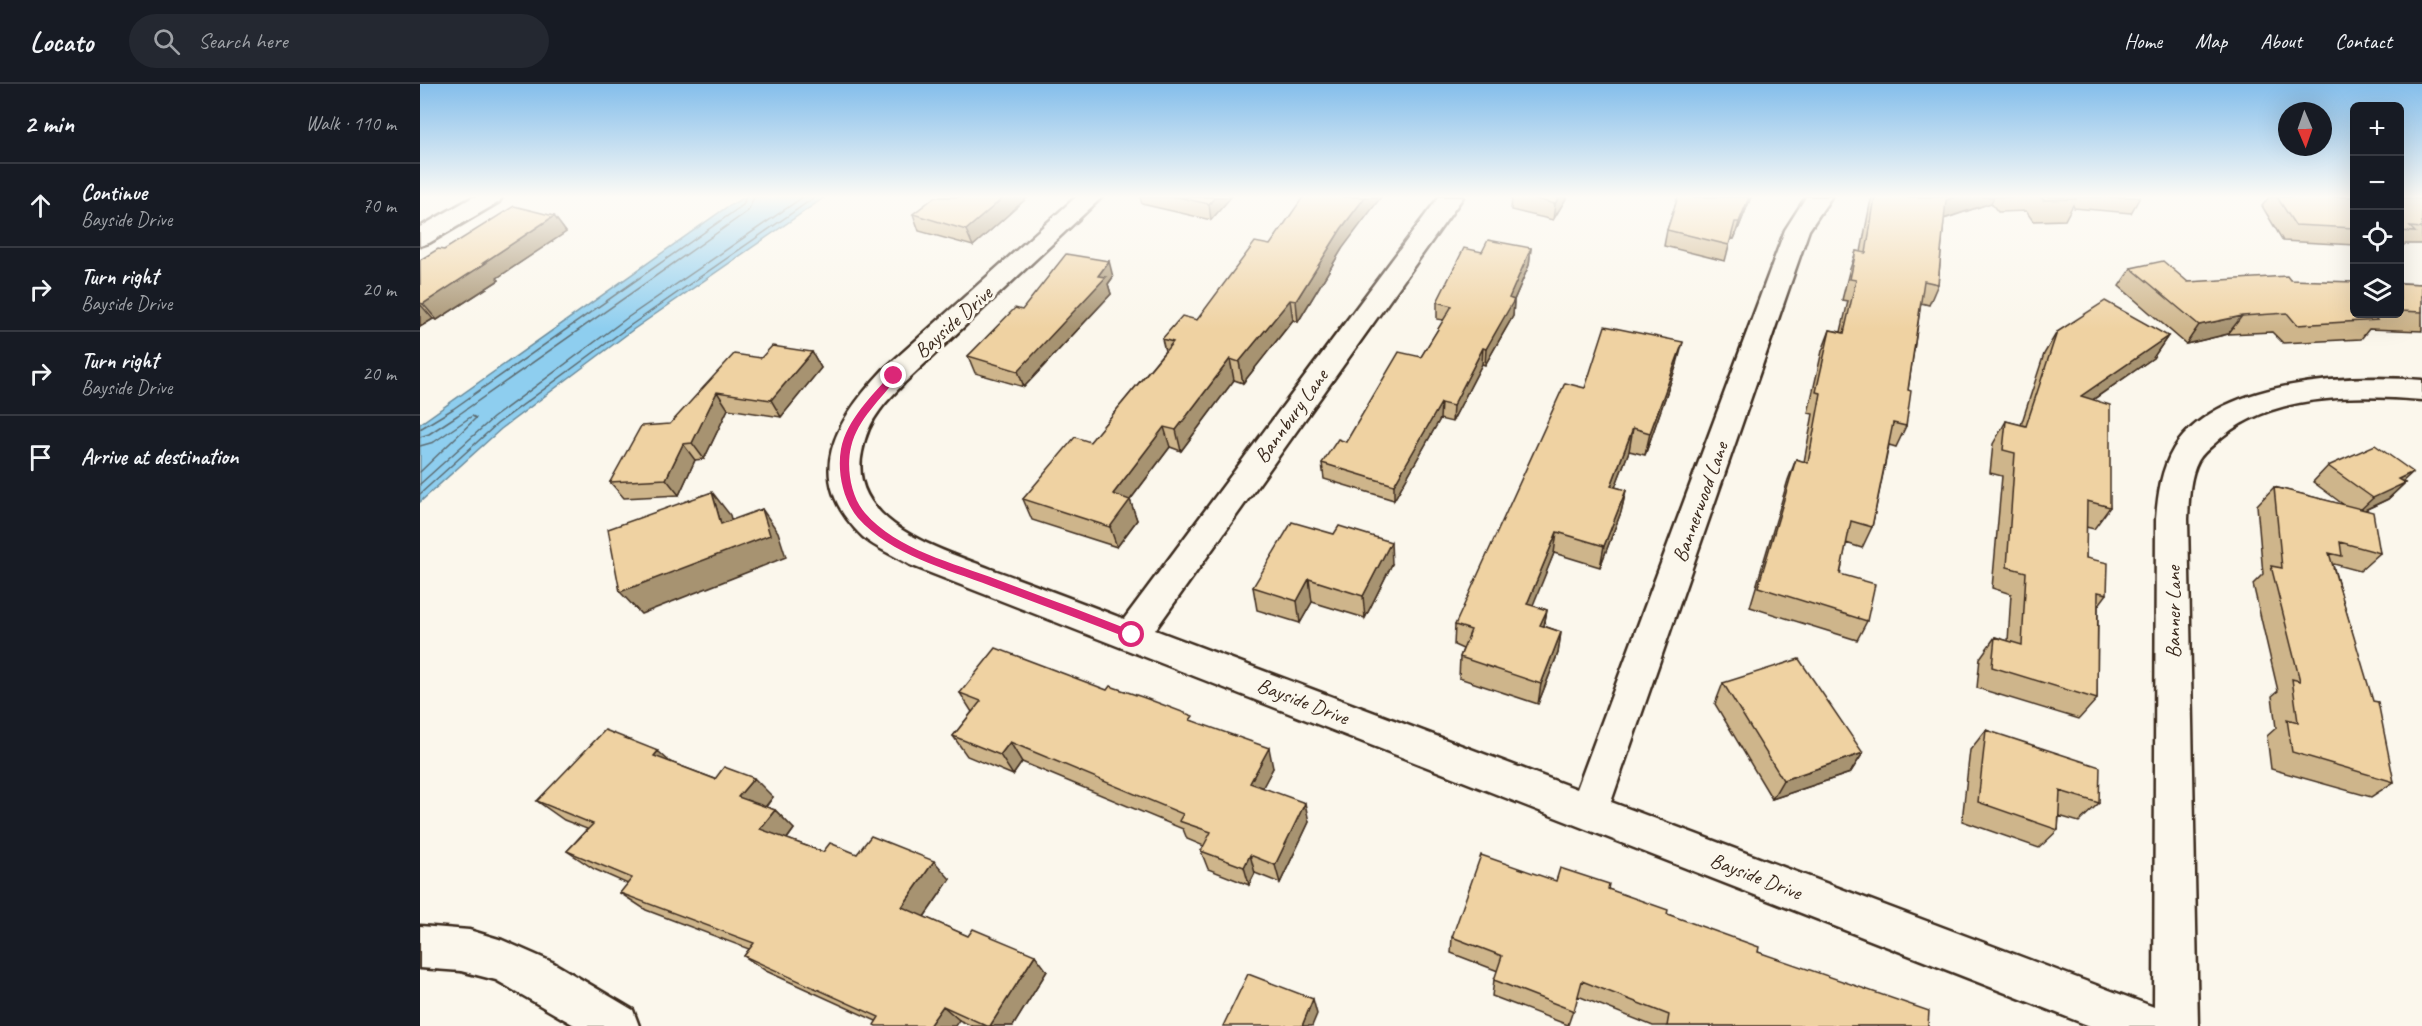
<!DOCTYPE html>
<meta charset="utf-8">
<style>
:root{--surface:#171b24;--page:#242831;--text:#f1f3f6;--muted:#9ea1a6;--line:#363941}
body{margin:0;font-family:Caveat,sans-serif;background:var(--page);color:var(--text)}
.controls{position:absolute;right:18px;top:18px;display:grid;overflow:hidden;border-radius:9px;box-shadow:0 6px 24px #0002}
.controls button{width:54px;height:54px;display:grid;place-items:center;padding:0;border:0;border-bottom:2px solid var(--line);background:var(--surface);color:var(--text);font:30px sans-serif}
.compass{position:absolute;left:1858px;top:18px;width:54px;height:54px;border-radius:50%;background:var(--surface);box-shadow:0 6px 24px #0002;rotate:178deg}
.stop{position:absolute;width:18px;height:18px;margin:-14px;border:4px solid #db2777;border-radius:50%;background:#fff}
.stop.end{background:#db2777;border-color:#fff;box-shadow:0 2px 6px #0008}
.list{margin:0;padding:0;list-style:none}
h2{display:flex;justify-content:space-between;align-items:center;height:78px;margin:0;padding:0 24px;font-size:26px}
h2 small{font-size:20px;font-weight:400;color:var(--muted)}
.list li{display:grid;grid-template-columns:39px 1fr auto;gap:18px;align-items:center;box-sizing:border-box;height:84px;padding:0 24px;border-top:2px solid var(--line)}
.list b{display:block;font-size:22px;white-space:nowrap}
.list p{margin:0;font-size:20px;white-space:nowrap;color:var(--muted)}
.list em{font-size:20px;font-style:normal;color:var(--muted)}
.icon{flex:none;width:33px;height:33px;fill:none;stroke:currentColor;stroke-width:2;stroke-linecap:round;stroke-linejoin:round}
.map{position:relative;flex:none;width:2002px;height:942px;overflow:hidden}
header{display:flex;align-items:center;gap:36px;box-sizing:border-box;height:84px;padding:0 30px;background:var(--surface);border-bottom:2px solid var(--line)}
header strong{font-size:28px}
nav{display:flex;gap:33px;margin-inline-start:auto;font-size:21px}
.search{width:420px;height:54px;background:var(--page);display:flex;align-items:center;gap:15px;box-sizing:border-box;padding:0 21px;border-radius:33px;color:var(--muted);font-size:22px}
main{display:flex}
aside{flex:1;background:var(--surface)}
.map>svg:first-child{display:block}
.water{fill:#8eceef;stroke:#6d8c9b;stroke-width:1.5}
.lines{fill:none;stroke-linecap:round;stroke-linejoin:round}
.shore{stroke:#5c6c72;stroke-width:1.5}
.minor-casing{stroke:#3b2a1e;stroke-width:5}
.minor{fill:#fbf7ec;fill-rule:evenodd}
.wall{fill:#ceb58b;stroke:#3b2a1e;stroke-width:1.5}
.shaded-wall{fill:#a79371;stroke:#3b2a1e;stroke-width:1.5}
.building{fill:#efd2a2;stroke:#3b2a1e;stroke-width:1.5}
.route{fill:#db2777}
.labels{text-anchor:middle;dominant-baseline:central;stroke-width:6;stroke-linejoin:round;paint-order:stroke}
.street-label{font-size:21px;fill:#3b2a1e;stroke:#fbf7ec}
</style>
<header>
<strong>Locato</strong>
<div class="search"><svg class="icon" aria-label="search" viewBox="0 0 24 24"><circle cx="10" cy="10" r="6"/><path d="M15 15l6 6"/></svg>Search here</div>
<nav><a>Home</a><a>Map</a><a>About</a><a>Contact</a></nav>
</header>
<main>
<aside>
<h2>2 min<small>Walk · 110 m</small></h2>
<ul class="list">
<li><svg class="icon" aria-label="ahead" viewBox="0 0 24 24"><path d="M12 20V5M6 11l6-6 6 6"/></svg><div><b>Continue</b><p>Bayside Drive</p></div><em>70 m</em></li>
<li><svg class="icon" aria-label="right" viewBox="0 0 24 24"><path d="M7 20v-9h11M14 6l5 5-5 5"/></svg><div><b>Turn right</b><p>Bayside Drive</p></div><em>20 m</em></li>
<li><svg class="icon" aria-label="right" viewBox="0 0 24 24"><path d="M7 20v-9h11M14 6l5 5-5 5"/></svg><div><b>Turn right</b><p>Bayside Drive</p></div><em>20 m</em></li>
<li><svg class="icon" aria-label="arrive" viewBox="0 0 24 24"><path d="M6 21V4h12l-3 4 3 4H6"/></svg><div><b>Arrive at destination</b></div></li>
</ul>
</aside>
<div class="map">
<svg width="2002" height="942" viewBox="0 0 2002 942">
<rect width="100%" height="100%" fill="#fbf7ec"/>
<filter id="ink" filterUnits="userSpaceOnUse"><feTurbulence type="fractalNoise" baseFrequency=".0167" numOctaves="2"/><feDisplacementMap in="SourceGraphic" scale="12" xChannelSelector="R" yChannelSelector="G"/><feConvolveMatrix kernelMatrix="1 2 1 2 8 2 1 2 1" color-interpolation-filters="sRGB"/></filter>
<g filter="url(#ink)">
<path class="water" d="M325 113H405L214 245 81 345 0 418V340L307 123Z"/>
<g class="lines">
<path class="shore" d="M0 345 33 325 323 121 326 113
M0 353 9 350 38 331 328 127 334 113
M0 362 14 358 52 332 56 334 0 388
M0 400 73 334 207 234 383 113
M0 410 77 340 211 241 395 113"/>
<g class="minor-casing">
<path id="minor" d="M53 113H82L79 118 9 159 0 162V143Z
M656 113H682L484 299C476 308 467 316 460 326 450 339 445 352 442 368 427 439 520 465 571 485 616 501 660 518 704 535L1019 113H1043L735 546 1157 705 1365 146 1386 113H1411L1389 146 1191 718 1734 923 1736 435C1738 410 1741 386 1754 364 1799 295 1929 290 2002 296V316C1933 310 1847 309 1794 360 1788 365 1782 370 1778 377 1769 394 1769 416 1768 435L1778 942H1670L490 481C476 472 455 464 443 453 381 393 415 337 464 285Z
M0 842 49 846 82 856 132 878 213 926 219 942H156L76 896 41 887 0 884Z"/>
</g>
<use href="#minor" class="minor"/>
</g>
<path class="wall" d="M515 113H608L553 162 499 147 493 130Z
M720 113H811L791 136 722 120Z
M1092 113H1147L1133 136 1091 126Z
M1258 113H1331L1314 155 1311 154 1305 177 1244 162 1247 146Z
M1452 113H1720L1711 129 1654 124 1653 121 1645 136 1613 137 1606 127 1578 128 1571 119 1524 135 1518 200 1509 221 1501 219 1488 306 1486 342 1476 363 1469 361 1452 443 1442 464 1426 459 1420 490 1447 537 1437 556 1330 523 1368 396 1376 375 1384 378 1393 330 1388 329 1402 267 1410 246 1421 248 1428 217 1422 216 1429 188 1436 167 1441 168 1450 120Z
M1849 113H1935V161L1863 157 1842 122Z
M1980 114 2002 115V160H1985L1981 164H1980Z
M134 132 146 148 77 194 79 196 17 236 13 235 0 243V176L24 166Z
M850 161 922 165 878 238 873 236 823 299 814 296 761 367 750 363 710 416 717 436 697 463 612 436 603 415 670 358 745 267 742 255 777 236Z
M1111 164 1109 181 1094 216 1093 232 1065 281 1062 280 1032 338 1020 335 974 416 904 395 902 379 926 358 1001 273 1024 236 1017 235V218L1062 168Z
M1711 184 1768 198 1870 196 1935 230H1980V199L2002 200V247L1949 245 1941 255 1863 259 1852 248 1808 250 1766 260 1699 202Z
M693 193 688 200 691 210 604 303 555 289 548 272 602 226Z
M1637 248 1748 252 1733 274 1673 316 1690 423 1674 445 1666 443V474L1687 510 1678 522 1677 615 1659 635 1557 604 1560 574 1575 553 1588 557 1591 510 1572 504 1582 392 1570 389 1573 360 1586 337 1601 341 1624 270Z
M392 268 401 284 361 333 308 325 284 375 275 376 259 411 204 414 190 398 250 340 341 274Z
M1257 280 1225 371 1209 367 1195 403 1206 406 1201 428 1180 483 1134 469 1112 521 1127 526 1124 542 1141 548 1138 569 1118 620 1039 594 1040 573 1043 565 1034 561 1035 541 1165 304Z
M1908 382 1983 398 1985 399 1968 415 1945 426 1960 469 1940 487 1914 480 1913 481 1974 698 1951 713 1851 685 1847 652 1856 644 1852 612 1858 607 1833 500 1843 490 1837 421 1854 403 1924 421 1893 398Z
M972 480 945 534 892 518 880 539 837 526 833 503Z
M1303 599 1443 669 1430 689 1352 715 1295 620Z
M687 606 775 638 853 684 842 704 889 738 860 799 835 789 829 801 788 785 781 767 784 762 767 755 763 745 602 678 593 691 547 672 533 652 552 628 540 609Z
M1566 646 1679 719 1659 738 1639 732 1638 746 1619 764 1542 737 1550 666Z
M250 678 295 695 353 713 346 723 355 726 374 745 367 755 403 768 437 770 530 795 504 833 627 887 593 942H552L539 936 456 937 346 887 324 872 329 865 226 826 200 809 208 800 174 785 147 767 167 745 144 736 117 717Z
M1136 797 1188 805 1338 868 1508 942H1233L1158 912 1148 941 1072 912 1074 896 1078 887 1031 869 1032 853Z"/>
<path class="shaded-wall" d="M584 113H608L553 162 546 146Z
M795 113H811L791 136 789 120Z
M945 113H961L922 165 878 238 876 217 921 145Z
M1139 113H1147L1133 136 1135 120Z
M1329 113H1331L1314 155 1319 138Z
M1535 113H1574L1571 119 1517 137 1526 116Z
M134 132 146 148 77 194 79 196 17 236 3 220 63 179Z
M1111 164 1109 181 1094 216 1093 232 1065 281 1066 265Z
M689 177 693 193 688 200 691 210 604 303 598 287 678 192Z
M870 216 873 236 823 299 819 278Z
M0 220 13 235 0 243Z
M1822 232 1808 250 1766 260 1779 241Z
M1748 252 1733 274 1646 334 1661 312Z
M1263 258 1257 280 1225 371 1230 349Z
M1063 264 1062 280 1032 338 1033 322Z
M392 268 401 284 361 333 351 316Z
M810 275 814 296 761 367 756 346Z
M297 308 308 325 284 375 272 359Z
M1021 319 1020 335 974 416V401Z
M744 343 750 363 710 416 717 436 697 463 690 443 693 410Z
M1213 344 1209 367 1187 424 1191 402Z
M263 360 275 376 259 411 246 395Z
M1993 388 1978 402 1985 399 1968 415 1936 430 1953 414 1978 395Z
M1206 406 1201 428 1180 483 1184 462Z
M292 408 310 431 318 462 301 440Z
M342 425 358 448 366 473 221 530 200 508Z
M1137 448 1134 469 1105 541 1107 520Z
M971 458 972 480 945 534 943 512Z
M889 495 892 518 880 539 877 517Z
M1127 526 1123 547 1120 541Z
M1141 548 1138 569 1118 620 1121 600Z
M590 658 602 678 593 691 580 671Z
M849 664 853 684 835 718 830 699Z
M238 667 260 687 234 672Z
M1443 669 1430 689 1352 715 1363 696Z
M334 694 353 713 338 732 318 713Z
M885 719 889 738 860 799 855 781Z
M355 726 374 745 360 764 340 745Z
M830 771 835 789 829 801 824 783Z
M514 777 530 795 499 840 482 823Z
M615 871 627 887 593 942H570Z
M893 915 897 930 892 942H882Z
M523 922 539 936 535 942H509Z"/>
<path class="building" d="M515 113H584L546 146 493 130Z
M757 113H795L789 120Z
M883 113H945L921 145 876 217 870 216 819 278 810 275 756 346 744 343 693 410 710 416 690 443 603 415 655 353 670 358 753 258 742 255 762 232 777 236 835 158 850 161Z
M1107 113H1139L1135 120Z
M1258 113H1329L1319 138H1315L1309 161 1247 146Z
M1455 113H1535L1526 116 1518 200 1504 197 1488 306 1491 307 1486 342 1473 339 1452 443 1431 437 1420 490 1455 500 1447 537 1338 503 1376 375 1388 379 1401 309 1396 308 1410 246 1424 249 1436 196 1430 195 1436 167 1446 169Z
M1621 113H1655L1656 115 1623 116Z
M1857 113H1935V144L1875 141Z
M1980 114 2002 115V144L1990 143 1995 148 1980 147Z
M94 122 134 132 63 179H66L3 220 0 219V176L18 165 24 166Z
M1068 156 1111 164 1089 214 1094 216 1066 265 1063 264 1033 322 1021 319 974 401 902 379 918 355 926 358 979 268 1001 273 1032 222 1017 218 1044 164 1062 168Z
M646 170 689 177 678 192 686 193 598 287 548 272 595 224 602 226Z
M1743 177 1768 198 1867 192 1870 196 1935 198V230H1952L1957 236 1877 241 1867 229 1822 232 1779 241 1711 184Z
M1980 199 2002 200V228L1980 227Z
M1685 217 1748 252 1661 312 1690 321V423L1667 417 1666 474 1688 479 1687 510 1678 508 1677 615 1572 583 1575 553 1602 561 1606 488 1587 483 1595 369 1583 366 1586 337 1606 342 1637 248Z
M1185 242 1263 258 1230 349 1213 344 1191 402 1206 406 1184 462 1137 448 1107 520 1127 526 1120 541 1141 548 1121 600 1040 573 1051 546 1035 541 1145 299 1165 304Z
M352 262 392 268 351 316 297 308 272 359 263 360 246 395 190 398 221 342 250 340 314 270 341 274Z
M1955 361 1993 388 1978 395 1985 399 1953 414 1908 382Z
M1854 403 1953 428 1960 469 1920 458 1922 472 1909 469 1953 617 1958 618 1974 698 1872 668 1867 635 1878 638 1872 595 1880 597 1851 482 1862 484Z
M292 408 301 440 342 425 350 451 200 508 188 445Z
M872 438 914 450 919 442 971 458 943 512 889 495 877 517 833 503Z
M576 564 687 606 690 602 725 614 773 632 770 636 849 664 830 699 885 719 855 781 830 771 824 783 781 767 791 748 759 737 763 730 590 658 580 671 533 652 561 617 540 609Z
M1379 575 1443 669 1363 696 1303 599Z
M185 646 238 667 234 672 295 695 304 683 334 694 318 713 355 726 340 745 403 768 410 759 437 770 451 752 514 777 482 823 548 852 553 845 615 871 570 942H567L523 922 509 942H456L454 941 459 933 324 872 334 859 200 809 212 794 147 767 173 740 117 717Z
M1566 646 1680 683 1679 719 1640 707 1638 746 1558 718Z
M1061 771 1136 797 1140 784 1189 800 1188 805 1248 826 1247 830 1339 863 1338 868 1509 927 1508 942H1247L1249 931 1162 897 1154 927 1074 896 1082 872 1032 853Z
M828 890 893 915 882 942H803Z"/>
</g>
<linearGradient id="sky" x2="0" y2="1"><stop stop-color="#84beeb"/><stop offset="0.46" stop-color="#fdfbf6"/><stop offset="1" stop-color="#fdfbf6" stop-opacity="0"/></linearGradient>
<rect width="2002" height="245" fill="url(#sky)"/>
<path class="route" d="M471 290 478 292C461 316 438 334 431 363 426 384 431 413 445 429 477 466 534 479 578 496 624 513 670 530 715 548V554H708C662 536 617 519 571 502 527 485 471 471 438 434 423 416 417 388 421 365 427 335 452 312 471 290Z"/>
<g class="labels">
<g class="street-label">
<text transform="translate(533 238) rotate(-42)">Bayside Drive</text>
<text transform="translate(871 332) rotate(-54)">Bannbury Lane</text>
<text transform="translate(1280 418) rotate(-70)">Bannerwood Lane</text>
<text transform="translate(1753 528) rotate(-90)">Banner Lane</text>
<text transform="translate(883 617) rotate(21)">Bayside Drive</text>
<text transform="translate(1336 792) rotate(21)">Bayside Drive</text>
</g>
</g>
</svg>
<div class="controls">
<button>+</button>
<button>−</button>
<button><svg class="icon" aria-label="locate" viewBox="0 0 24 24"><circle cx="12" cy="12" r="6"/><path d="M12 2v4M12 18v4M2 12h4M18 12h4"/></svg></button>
<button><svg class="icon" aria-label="layers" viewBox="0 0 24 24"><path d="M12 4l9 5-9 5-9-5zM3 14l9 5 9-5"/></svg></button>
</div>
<svg class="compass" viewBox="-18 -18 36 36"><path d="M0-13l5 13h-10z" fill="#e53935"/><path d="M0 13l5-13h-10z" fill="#9ea1a6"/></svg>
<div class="stop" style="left:712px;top:551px"></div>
<div class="stop end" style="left:474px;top:292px"></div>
</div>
</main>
